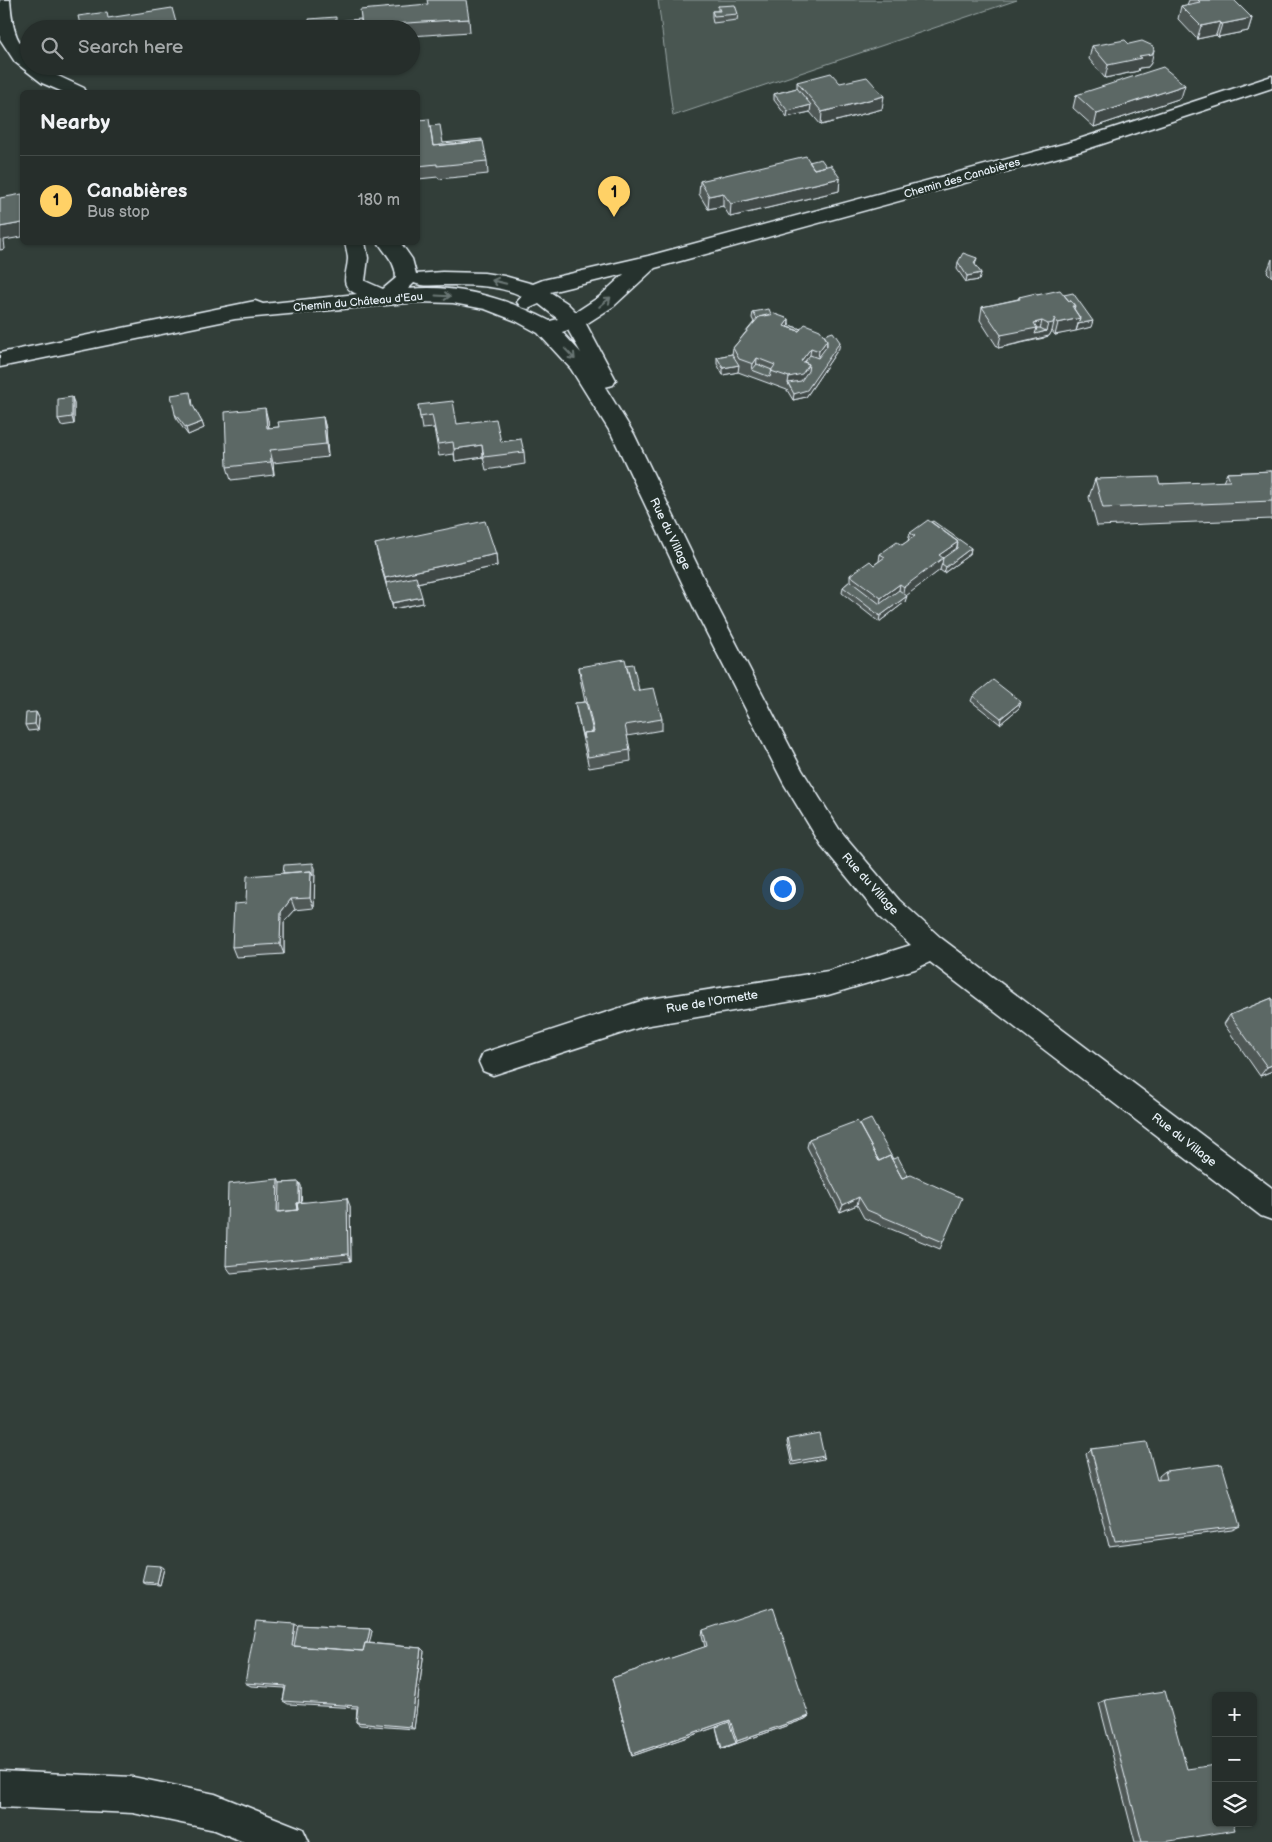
<!DOCTYPE html>
<meta charset="utf-8">
<style>
:root{--surface:#262e2b;--page:#2e3633;--text:#f1f3f6;--muted:#a4a8a9;--line:#424a47;--accent:#ffd166}
body{margin:0;font-family:"Balsamiq Sans",sans-serif;background:var(--page);color:var(--text)}
.controls{position:absolute;right:15px;bottom:15px;display:grid;overflow:hidden;border-radius:8px;box-shadow:0 1px 4px #0004}
.controls button{width:45px;height:45px;display:grid;place-items:center;padding:0;border:0;border-bottom:1px solid var(--line);background:var(--surface);color:var(--text);font:25px sans-serif}
.you{position:absolute;left:782px;top:888px;width:18px;height:18px;margin:-12px;border:4px solid #fff;border-radius:50%;background:#1a73e8;box-shadow:0 0 0 8px #1a73e833}
.badge{display:grid;place-items:center;width:32px;height:32px;border-radius:50%;background:var(--accent);color:#111;font-size:16px;font-weight:700}
.pin{position:absolute;translate:-50% -41px;filter:drop-shadow(0 1px 2px #0008)}
.pin::after{content:'';position:absolute;top:26px;width:18px;height:15px;background:inherit;clip-path:polygon(0 0,100% 0,50% 100%)}
.list{margin:0;padding:0;list-style:none}
h2{display:flex;justify-content:space-between;align-items:center;height:65px;margin:0;padding:0 20px;font-size:21px}
h2 small{font-size:16px;font-weight:400;color:var(--muted)}
.list li{display:grid;grid-template-columns:32px 1fr auto;gap:15px;align-items:center;box-sizing:border-box;height:90px;padding:0 20px;border-top:1px solid var(--line)}
.list b{display:block;font-size:19px;white-space:nowrap}
.list p{margin:0;font-size:16px;white-space:nowrap;color:var(--muted)}
.list em{font-size:16px;font-style:normal;color:var(--muted)}
.icon{flex:none;width:28px;height:28px;fill:none;stroke:currentColor;stroke-width:2;stroke-linecap:round;stroke-linejoin:round}
.map{position:relative;flex:none;width:1272px;height:1842px;overflow:hidden}
.search{position:absolute;background:var(--surface);box-shadow:0 1px 4px #0004;left:20px;top:20px;width:400px;height:55px;display:flex;align-items:center;gap:12px;box-sizing:border-box;padding:0 18px;border-radius:28px;color:var(--muted);font-size:19px}
.panel{position:absolute;background:var(--surface);box-shadow:0 1px 4px #0004;left:20px;top:90px;width:400px;height:155px;border-radius:8px}
.map>svg:first-child{display:block}
.green{fill:#495651;stroke:#98a4a4}
.lines{fill:none;stroke-linecap:round;stroke-linejoin:round}
.minor-casing{stroke:#e8f1f8;stroke-width:3}
.minor{fill:#26332d;fill-rule:evenodd}
.wall{fill:#4f5957;stroke:#e8f1f8}
.shaded-wall{fill:#404947;stroke:#e8f1f8}
.building{fill:#5c6865;stroke:#e8f1f8}
.oneway{stroke:#6a7674}
.labels{text-anchor:middle;dominant-baseline:central;stroke-width:5;stroke-linejoin:round;paint-order:stroke}
.far-street-label{font-size:11px;fill:#e8f1f8;stroke:#26332d}
.street-label{font-size:12px;fill:#e8f1f8;stroke:#26332d}
</style>
<div class="map">
<svg width="1272" height="1842" viewBox="0 0 1272 1842">
<rect width="100%" height="100%" fill="#323e39"/>
<filter id="ink" filterUnits="userSpaceOnUse"><feTurbulence type="fractalNoise" baseFrequency=".02" numOctaves="2"/><feDisplacementMap in="SourceGraphic" scale="10" xChannelSelector="R" yChannelSelector="G"/><feConvolveMatrix kernelMatrix="1 2 1 2 8 2 1 2 1" color-interpolation-filters="sRGB"/></filter>
<g filter="url(#ink)">
<path class="green" d="M658 0H1017L673 116Z"/>
<g class="lines">
<g class="minor-casing">
<path id="minor" d="M0 0H10C11 12 12 25 17 37 23 50 29 50 29 66H44L56 75 84 88 86 92H63L42 83 15 62 0 39Z
M1272 76V88L1081 151 655 268 614 306 586 324 616 380 613 385 605 387 634 434 719 610 802 770 839 829 899 900 941 938 1272 1188V1220L1261 1216 930 962 915 969 828 995 644 1026 493 1075 483 1071 479 1062 483 1053 644 1000 828 971 911 945 879 916 821 845 784 784 695 610 612 435 571 369 538 333 516 321 485 309 453 303 418 302 235 319 0 367V353L255 301 263 304 357 294C338 286 347 275 348 259 348 254 346 248 345 242H365L368 258 365 281 383 289 396 278C396 262 386 255 378 242H400L412 259 416 274 442 272 484 273 504 276 533 284 543 280 648 256 1067 143ZM624 274 599 297 576 312 567 303 550 292ZM414 283C424 287 435 285 445 285 470 285 499 285 522 296L517 302 521 307 528 309 539 304 558 319 550 321C506 298 458 284 408 289ZM568 330 581 353 562 332Z
M0 1771 133 1777 215 1794 303 1829 309 1842H244L215 1830 133 1813 0 1807Z"/>
</g>
<use href="#minor" class="minor"/>
</g>
<path class="wall" d="M1189 0H1234L1252 18 1248 31 1218 37 1216 35 1197 39 1178 19 1181 6 1187 5Z
M718 6 738 14 737 20 713 23 712 18V11H718Z
M469 19 470 32 411 36V29H310L337 21Z
M1129 44 1151 63 1148 67 1139 68 1138 71 1105 78 1089 59 1092 46Z
M797 82 840 83 882 109 821 125 810 112 787 117 774 100V94L797 88Z
M1076 95 1181 98 1094 127 1073 108Z
M418 120 430 126 443 143 487 161 488 174 439 179 438 177 418 179Z
M809 162 826 166 840 178 839 191 730 217 723 206 708 209 699 194 700 181Z
M977 258 975 265 981 273 979 280 966 282 957 269 958 262Z
M1272 259V277L1267 272Z
M1037 295H1064L1091 327 1055 335 1052 331 1049 336 1044 337V338L998 348 980 320 982 307 1018 299 1019 297Z
M753 312 771 314 789 319V325L801 329 824 335 839 348 806 397 793 400 787 390 738 372 723 375 717 364V357L732 354 733 348 754 322 752 318Z
M72 397 74 404V424L61 426 58 419Z
M192 398 193 406 202 422 204 428 188 435 177 420 175 414Z
M418 405 457 424 524 452 525 464 486 470 483 457 455 461 454 454 439 456 434 428 422 429Z
M323 417 326 429 328 457 273 463 274 475 231 480 227 467 268 420 269 428 279 427Z
M1272 471V519L1097 526 1089 497 1095 479 1160 484 1223 482 1227 473Z
M910 533 971 548 970 554 944 573 940 570 906 595 905 602 879 622 842 593 843 587 850 581V575L874 565 879 561 880 554 902 545 908 541Z
M375 544 496 554 497 566 417 583 423 603 393 609 378 556Z
M626 665 639 690 662 719V730L627 736 630 750 631 761 589 768 576 709 575 703 585 702 580 678 579 667Z
M973 696 1021 702 1019 708 1000 724 971 701Z
M36 712 39 718 38 730 28 731 25 725Z
M315 868 314 908 295 910 284 922V954L236 957 232 947 246 903 283 873Z
M1272 998V1071L1260 1076 1224 1024 1230 1015Z
M859 1124 893 1159 943 1242 940 1249 864 1218 857 1205 840 1212 807 1147 809 1139Z
M299 1182 301 1186V1202L350 1206 351 1261 231 1273 226 1266 280 1183Z
M788 1439 824 1456 823 1459 792 1465 787 1442Z
M1091 1449 1157 1480H1159V1476L1165 1471 1240 1526 1232 1530 1109 1546 1086 1454Z
M164 1568 160 1585 146 1584 142 1582Z
M298 1625 370 1629 372 1631 369 1643 421 1648 424 1651 414 1729 360 1725 356 1722 357 1708 288 1704 283 1701 285 1688 251 1686 245 1683Z
M703 1630 809 1716 805 1719 721 1749 716 1727 632 1756 612 1678 705 1647 702 1635Z
M1105 1700 1164 1842H1135L1099 1703Z"/>
<path class="shaded-wall" d="M1252 18 1248 31 1218 37 1222 24Z
M1220 22 1216 35 1197 39 1201 26Z
M177 26V29H163Z
M1154 50 1151 63 1148 67 1139 68 1138 71 1105 78 1108 65Z
M1185 85 1181 98 1094 127 1097 114Z
M884 96 882 109 821 125 822 112Z
M811 105 810 112 787 117 788 111Z
M840 178 839 191 730 217 731 204Z
M723 193V206L708 209 709 196Z
M22 223V237L4 240 5 249 0 250V227Z
M981 273 979 280 966 282 967 276Z
M1055 318 1052 331 1049 336 998 348 1001 335 1034 323 1042 321 1039 333 1046 331 1048 324Z
M1080 318 1076 331 1055 335 1058 323Z
M789 319 788 332 784 326Z
M1093 321 1091 327 1076 331 1078 324Z
M827 340 826 353 817 364 819 351Z
M840 342 839 348 806 397 793 400 794 394Z
M811 348 809 361 804 369 801 361Z
M757 358 756 371 752 370 753 364Z
M809 364 808 377 791 389 788 383 789 377Z
M739 365 738 372 723 375V368Z
M72 397 74 404V424L72 417Z
M265 408 268 420 270 441 267 428Z
M323 417 326 429 328 457 326 444Z
M202 422 204 428 188 435 186 428Z
M482 445 483 457 455 461 454 449Z
M270 450 273 463 274 475 271 462Z
M958 542 955 554 942 563 940 570 902 599 904 587 939 555Z
M971 548 970 554 944 573 946 567Z
M496 554 497 566 388 589 385 578Z
M900 584 898 596 879 610 881 598Z
M907 596 905 602 879 622 880 616Z
M422 597 423 603 393 609 392 603Z
M1021 702 1019 708 1000 724 1001 718Z
M36 712 39 718 38 730 35 724Z
M313 863 315 868 314 908 310 898 311 871Z
M291 899 295 910 284 922V954L280 944 281 912Z
M1272 1065V1071L1260 1076 1267 1067Z
M278 1179 282 1187V1215L277 1212Z
M299 1182 301 1186 302 1218 300 1214Z
M859 1197 857 1205 840 1212 843 1205Z
M347 1198 350 1206 351 1261 348 1254Z
M161 1566 164 1568 160 1585 157 1583Z
M295 1624 300 1627 297 1647 292 1646Z
M370 1629 372 1631 367 1654 365 1652Z
M421 1648 424 1651 414 1729 411 1727Z
M809 1716 805 1719 721 1749 736 1743 737 1741Z
M730 1720 728 1723 632 1756V1754Z"/>
<path class="building" d="M427 0H466L469 19 362 26 360 10 428 4Z
M1198 0H1234L1252 18 1222 24 1220 22 1201 26 1181 6 1200 2Z
M735 5 738 14 714 16 712 11H720L718 6Z
M172 8 177 26 163 29H81L78 16 107 12 108 18Z
M336 17V21L361 19 362 29H310L309 19Z
M1125 40 1129 44 1142 41 1153 46 1154 50 1152 54 1139 56 1142 58 1108 65 1092 46Z
M1163 67 1185 85 1097 114 1076 95Z
M831 73 840 83 867 77 884 96 822 112 797 82Z
M797 88 811 105 788 111 774 94Z
M429 119 433 146 483 141 487 161 437 166V164L418 166V120Z
M440 125 443 143 482 139V141L433 146 430 126Z
M806 156 814 169 831 165 840 178 731 204 723 193 709 196 700 181Z
M821 159 826 166 814 169 809 162Z
M22 194V223L0 227V198Z
M963 253 977 258 974 263 981 273 967 276 958 262Z
M1060 290 1069 301H1071L1075 306H1072L1080 318 1058 323 1055 318 1053 323 1048 324 1042 321 1034 323 1037 328 1001 335 982 307 1020 299 1019 297 1036 293 1037 295Z
M1073 293 1093 321 1078 324 1080 318 1074 309 1075 306 1071 301H1069L1064 295Z
M769 309 771 314 759 317 757 319 753 312Z
M775 314 789 319 784 326 799 331 805 324 820 330 827 340 819 351 811 348 801 361 809 364 802 374 789 377 771 371 775 365 757 358 753 364 739 359 733 348 759 317Z
M789 325 801 329 799 331 787 327Z
M1037 328H1040L1046 331 1035 334Z
M833 332 840 342 807 390 794 394 788 383 801 381 808 371 809 364 804 362 810 355 818 358 827 346V340L824 335Z
M732 354 739 365 723 368 717 357Z
M757 364 772 370 770 377 752 370Z
M190 392 192 404 202 422 186 428 175 414 171 395Z
M72 397V417L58 419V399Z
M453 401 457 424 496 419 501 442 521 439 524 452 484 457 482 445 454 449 453 442 438 444 432 415 420 417 418 405Z
M265 408 267 428 279 427 278 422 323 417 326 444 270 450 271 462 227 467 225 412Z
M1272 471V501L1103 508 1095 479 1158 477 1160 484 1230 481 1227 473Z
M928 520 958 542 939 555 943 558 904 587 900 584 881 598 850 575 870 561 874 565 885 557 880 554 897 542 902 545 915 536 910 533Z
M485 521 496 554 385 578 375 544Z
M933 521 971 548 946 567 942 564 943 558 957 548 958 542 931 522Z
M416 577 422 597 392 603 386 583Z
M850 581 880 604 899 590 907 596 880 616 843 587Z
M625 659 633 691 654 688 662 719 625 725 630 750 588 757 583 733 594 732 579 667Z
M633 664 639 690 633 691 626 665Z
M993 680 1021 702 1001 718 973 696Z
M586 702 593 732 583 733V739L575 703Z
M36 712 35 724 25 725 26 713Z
M313 863V876L311 871 283 873 284 865Z
M311 871 310 898 291 899 281 912 280 944 232 947 234 904 246 903 247 876Z
M1272 998V1065L1267 1067 1230 1015Z
M871 1119 893 1159 898 1157 908 1176 902 1178 890 1156 879 1161 859 1124Z
M857 1121 879 1161 890 1156 902 1178 911 1175 962 1198 943 1242 867 1210 859 1197 843 1205 809 1139Z
M278 1179 277 1212 298 1210 297 1203 347 1198 348 1254 226 1266 228 1184Z
M299 1182V1203H297L298 1210 279 1212 280 1183Z
M819 1433 824 1456 793 1462 788 1439Z
M1147 1442 1157 1480 1167 1479 1165 1471 1222 1464 1240 1526 1115 1541 1091 1449Z
M146 1565 161 1566 157 1583 142 1582Z
M773 1607 809 1716 737 1741 730 1720 632 1754 612 1678 707 1646 703 1630Z
M256 1621 295 1624 292 1646 363 1651 365 1643 421 1648 411 1727 356 1722 358 1706 283 1701 286 1686 245 1683Z
M298 1625 370 1629 367 1643H365L363 1651 294 1646Z
M1165 1691 1187 1769 1216 1765V1823H1233L1235 1830 1164 1842H1142L1105 1700Z
M729 1722 736 1743 722 1748 716 1727Z"/>
<defs><path id="oneway-shaft" d="M-6 0H5M1.5-3L5.5 0L1.5 3" fill="none" stroke-width="1.6" stroke-linecap="round" stroke-linejoin="round" transform="scale(1.25)"/></defs>
<g class="oneway">
<use href="#oneway-shaft" transform="translate(499 282) rotate(-166)"/>
<use href="#oneway-shaft" transform="translate(443 296) rotate(3)"/>
<use href="#oneway-shaft" transform="translate(605 302) rotate(-40)"/>
<use href="#oneway-shaft" transform="translate(570 354) rotate(47)"/>
</g>
</g>
<g class="labels">
<g class="far-street-label">
<text transform="translate(962 178) rotate(-16)">Chemin des Canabières</text>
<text transform="translate(358 302) rotate(-5)">Chemin du Château d'Eau</text>
</g>
<g class="street-label">
<text transform="translate(670 534) rotate(64)">Rue du Village</text>
<text transform="translate(870 884) rotate(48)">Rue du Village</text>
<text transform="translate(712 1002) rotate(-9)">Rue de l'Ormette</text>
<text transform="translate(1184 1140) rotate(38)">Rue du Village</text>
</g>
</g>
</svg>
<div class="controls">
<button>+</button>
<button>−</button>
<button><svg class="icon" aria-label="layers" viewBox="0 0 24 24"><path d="M12 4l9 5-9 5-9-5zM3 14l9 5 9-5"/></svg></button>
</div>
<div class="you"></div>
<div class="pin badge" style="left:614px;top:217px">1</div>
<div class="search"><svg class="icon" aria-label="search" viewBox="0 0 24 24"><circle cx="10" cy="10" r="6"/><path d="M15 15l6 6"/></svg>Search here</div>
<section class="panel">
<h2>Nearby<small></small></h2>
<ul class="list">
<li><span class="badge">1</span><div><b>Canabières</b><p>Bus stop</p></div><em>180 m</em></li>
</ul>
</section>
</div>
